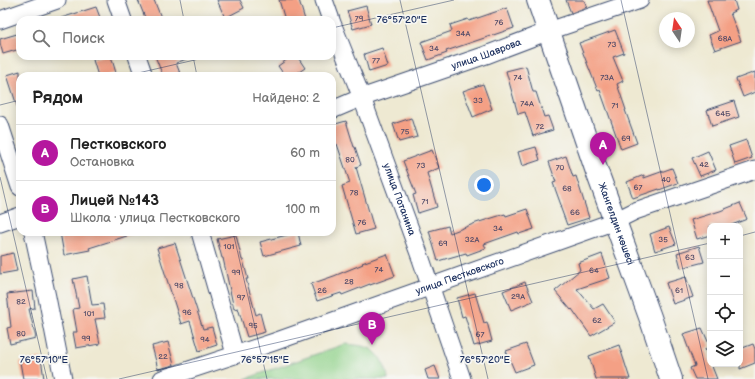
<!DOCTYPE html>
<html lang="ru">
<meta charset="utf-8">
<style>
:root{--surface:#fff;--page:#f2f2f2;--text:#222;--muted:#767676;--line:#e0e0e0;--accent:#b5179e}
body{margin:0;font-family:"Balsamiq Sans",sans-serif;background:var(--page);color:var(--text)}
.controls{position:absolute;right:12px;bottom:12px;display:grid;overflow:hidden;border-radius:8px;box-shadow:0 2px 10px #0003}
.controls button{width:36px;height:36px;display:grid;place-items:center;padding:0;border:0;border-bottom:1px solid var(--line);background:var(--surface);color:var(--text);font:20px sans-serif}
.compass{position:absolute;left:659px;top:12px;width:36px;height:36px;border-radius:50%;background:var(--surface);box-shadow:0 2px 10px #0003;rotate:347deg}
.you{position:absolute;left:484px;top:185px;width:14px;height:14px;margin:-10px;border:3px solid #fff;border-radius:50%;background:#1a73e8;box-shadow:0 0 0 6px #1a73e833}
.badge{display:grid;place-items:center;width:26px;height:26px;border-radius:50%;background:var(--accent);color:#fff;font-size:13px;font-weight:700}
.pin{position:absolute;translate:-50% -33px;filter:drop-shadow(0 1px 2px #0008)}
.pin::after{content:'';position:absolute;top:21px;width:14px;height:12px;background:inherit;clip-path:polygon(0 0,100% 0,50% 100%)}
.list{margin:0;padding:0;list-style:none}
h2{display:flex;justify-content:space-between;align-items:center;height:52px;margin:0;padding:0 16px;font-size:17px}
h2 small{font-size:13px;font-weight:400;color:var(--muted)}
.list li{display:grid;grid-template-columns:26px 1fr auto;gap:12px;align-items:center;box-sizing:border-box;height:56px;padding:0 16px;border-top:1px solid var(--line)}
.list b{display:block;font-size:15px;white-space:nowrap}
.list p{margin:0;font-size:13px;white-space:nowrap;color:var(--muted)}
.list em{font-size:13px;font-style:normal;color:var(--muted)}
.icon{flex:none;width:22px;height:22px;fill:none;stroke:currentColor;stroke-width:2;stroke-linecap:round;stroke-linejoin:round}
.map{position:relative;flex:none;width:755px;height:379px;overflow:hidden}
.search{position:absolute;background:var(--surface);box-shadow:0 2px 10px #0003;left:16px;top:16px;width:320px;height:44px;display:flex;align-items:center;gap:10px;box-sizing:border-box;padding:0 14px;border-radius:12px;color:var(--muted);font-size:15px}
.panel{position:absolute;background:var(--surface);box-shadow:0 2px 10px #0003;left:16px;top:72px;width:320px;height:164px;border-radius:12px}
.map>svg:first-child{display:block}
.green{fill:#90d28a;stroke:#568074}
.building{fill:#f4a085}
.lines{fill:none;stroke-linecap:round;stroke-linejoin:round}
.minor-casing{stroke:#3b4b6f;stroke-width:19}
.major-casing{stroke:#3b4b6f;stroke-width:24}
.minor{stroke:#fff;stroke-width:17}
.major{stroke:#fff;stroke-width:22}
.ticks{fill:none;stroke:#1b2f5e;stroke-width:1;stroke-opacity:0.45}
.labels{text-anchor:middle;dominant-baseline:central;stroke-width:3.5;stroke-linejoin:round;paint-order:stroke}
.number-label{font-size:8px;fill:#514b68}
.street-label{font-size:10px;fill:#1b2f5e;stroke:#f6f6f2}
.ticks-label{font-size:10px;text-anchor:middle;fill:#1b2f5e;stroke:#f6f6f2;stroke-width:3.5;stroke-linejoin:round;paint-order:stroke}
</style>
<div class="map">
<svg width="755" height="379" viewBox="0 0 755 379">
<rect width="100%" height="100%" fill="#f6f6f2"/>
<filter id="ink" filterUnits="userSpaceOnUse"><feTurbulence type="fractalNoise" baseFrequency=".025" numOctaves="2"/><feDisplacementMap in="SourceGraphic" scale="8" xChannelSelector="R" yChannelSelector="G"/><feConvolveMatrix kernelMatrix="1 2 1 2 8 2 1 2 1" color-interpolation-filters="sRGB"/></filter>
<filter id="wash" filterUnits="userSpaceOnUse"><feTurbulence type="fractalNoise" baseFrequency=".012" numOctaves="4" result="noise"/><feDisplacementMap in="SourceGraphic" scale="16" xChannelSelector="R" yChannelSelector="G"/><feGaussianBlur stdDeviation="0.9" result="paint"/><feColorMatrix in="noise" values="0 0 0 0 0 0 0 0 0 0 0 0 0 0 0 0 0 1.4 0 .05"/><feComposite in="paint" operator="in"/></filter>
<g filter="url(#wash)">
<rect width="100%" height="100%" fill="#eee9d2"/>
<path class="green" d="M345 344C353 345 363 345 371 349 379 353 388 370 388 379H245Z"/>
<g id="blocks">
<path class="building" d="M138 0H154L162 20H146Z
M217 0H240L244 8 225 18Z
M279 0H299L305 20H285Z
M566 0H584L587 7 571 13Z
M707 0H734L737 10 730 13 741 41 715 50 709 35 718 31Z
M366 6 371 24 353 29 347 11Z
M96 7 101 20H61V18Z
M507 8 514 28 446 51 447 53 428 60 421 42 452 31 450 25 468 19 469 21Z
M615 30 624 53 613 57 623 81 617 84 626 110H625L637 143 621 149 600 90 598 91 579 43Z
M17 34 20 43V49L3 54 0 43V39Z
M382 48 388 66 369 72 364 54Z
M105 56H111L116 73 105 76H98L93 60Z
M155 56H194L176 63 181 76H163Z
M292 56H297L305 68 293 76H285L278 66Z
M526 66 533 92H536L544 117 548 116 553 130 533 136 525 112 518 114 506 71Z
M20 71V109H18L7 75Z
M755 72V92L743 97 736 79Z
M483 84 492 109 473 117 463 91Z
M734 101 739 117 712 126 707 110Z
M411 118 417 137 399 142 393 124Z
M346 121 354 147H355L361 165 356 167 374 229 356 234 342 186 350 183 337 144 332 145V125Z
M746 140 752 158 735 164 729 146Z
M536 147 540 160 522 166 518 152Z
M432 150 439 168 427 173 437 207 418 213 413 195 416 194 403 161Z
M708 151 716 170 700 176 692 158Z
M566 156 573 177 576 176 589 218 567 225 560 206 561 205 553 183 556 182 549 162Z
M672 168 678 183 659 190V189L633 198 627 182 644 175V178Z
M740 203 747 219 729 226H710V235L697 239 691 220 720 211Z
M527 209 534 229 519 234 518 232 484 244 486 248 467 255 466 253 438 261 429 231 448 226 450 233 476 223 505 214 506 216Z
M669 227 676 244 655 251 650 234Z
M60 232H132L133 234 89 248 90 250 64 255Z
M298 232 301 246 264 256 260 242Z
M236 235 242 260H243L248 279H246L256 315 260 313 265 332 247 337 238 308 234 309 223 258H222L217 239Z
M175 243 203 329 212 327 217 345 199 351 190 321 181 324 157 248Z
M699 246 704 262 681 268 677 253Z
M13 253 17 271 0 274V256Z
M387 254 395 276 370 285V284L342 295 341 293 317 301 311 284 334 276 363 264 362 263Z
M602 254 610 278 577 289 594 309 603 304 615 322 591 336 572 309 571 310 555 291 580 270 578 263Z
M87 276 92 305 103 304 105 318 95 319 100 344 76 348 73 332H77L73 309 79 308 73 279Z
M686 277 693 297 673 304 666 283Z
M525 282 533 301 511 310 503 291Z
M33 291 35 308 29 309 36 338 10 344 7 328 11 327 7 294Z
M475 293 484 323 487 322 492 341 474 346 465 316 462 317 457 298Z
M702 328 710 346 705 349 710 364H711L717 379H695L690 368 695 366 683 334Z
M168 342 174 365 158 369 152 346Z
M526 344 534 365 515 372 506 351Z
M753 344 755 349V363L740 369V349Z
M619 345 630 379H596L589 356Z
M41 358 44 379H23L20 362Z
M435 366 440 379H428L425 370Z"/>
</g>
</g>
<g filter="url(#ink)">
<use href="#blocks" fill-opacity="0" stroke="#3b4b6f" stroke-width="1"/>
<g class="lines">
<g class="minor-casing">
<g id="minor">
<path d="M116 0 123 20"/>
<path d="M324 0 331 20"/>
<path d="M0 20 57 0"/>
<path id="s1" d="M332 23 362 98 421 259 462 379"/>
<path d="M137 56 144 76"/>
<path id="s2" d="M332 110 358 99 486 55 549 31 640 0"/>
<path d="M0 125 20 187"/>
<path d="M0 223 20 216"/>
<path d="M33 232 47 297 63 379"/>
<path d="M200 232 235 354"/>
<path id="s3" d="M162 379 274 342 615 221 635 211 755 170"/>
</g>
</g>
<g class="major-casing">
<g id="major">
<path id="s4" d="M538 0 596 169 650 317 671 379"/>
</g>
</g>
<use href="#minor" class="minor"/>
<use href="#major" class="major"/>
</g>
</g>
<path class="ticks" d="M180 0 184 20M400 0 488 379M621 0 708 379M332 28 454 0M193 56 197 76M125 76 212 56M0 105 20 100M0 177 47 379M233 232 267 379M740 236 755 232M119 379 710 243"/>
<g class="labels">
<g class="number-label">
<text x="359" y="18">79</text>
<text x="499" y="22">76</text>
<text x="463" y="33">34А</text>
<text x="725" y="38">68А</text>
<text x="612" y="44">73</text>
<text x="434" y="48">34</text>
<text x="376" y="60">77</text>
<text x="518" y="77">74</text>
<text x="607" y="77">73А</text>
<text x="478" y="100">33</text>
<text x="527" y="103">74А</text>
<text x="615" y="105">71</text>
<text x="723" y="113">64Б</text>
<text x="540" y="126">72</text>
<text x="405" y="131">75</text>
<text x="626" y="138">69</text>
<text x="350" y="159">80</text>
<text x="704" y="164">42</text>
<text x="421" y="165">73</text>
<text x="560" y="167">70</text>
<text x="666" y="179">40</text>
<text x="638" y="187">67</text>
<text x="567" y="188">68</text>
<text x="354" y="192">78</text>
<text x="425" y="201">71</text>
<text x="575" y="212">66</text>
<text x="362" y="222">76</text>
<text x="498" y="228">34</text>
<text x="472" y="239">32А</text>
<text x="663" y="239">35</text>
<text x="443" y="243">69</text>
<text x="229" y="246">101</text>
<text x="690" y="257">63</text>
<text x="379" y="269">74</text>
<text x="594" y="270">64</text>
<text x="236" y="272">99</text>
<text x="349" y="281">28</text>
<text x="179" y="285">98</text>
<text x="322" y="290">26</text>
<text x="679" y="290">61</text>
<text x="518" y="296">29А</text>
<text x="241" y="297">97</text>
<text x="21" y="301">82</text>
<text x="187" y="312">96</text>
<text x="89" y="313">101</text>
<text x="597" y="320">62</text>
<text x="253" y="325">95</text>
<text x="21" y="333">80</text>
<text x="480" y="334">67</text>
<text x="86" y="338">99</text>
<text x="205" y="339">94</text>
<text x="163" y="356">22</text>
</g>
<g class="street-label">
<text stroke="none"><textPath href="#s2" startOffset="164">улица Шаврова</textPath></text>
<text stroke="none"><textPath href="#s1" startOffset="189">улица Потанина</textPath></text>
<text stroke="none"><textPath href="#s4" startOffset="237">Жангелдин көшесі</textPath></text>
<text stroke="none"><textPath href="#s3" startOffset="315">улица Пестковского</textPath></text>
</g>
</g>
<g class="ticks-label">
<text x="402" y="23">76°57'20"E</text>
<text x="44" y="363">76°57'10"E</text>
<text x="265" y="363">76°57'15"E</text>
<text x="485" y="363">76°57'20"E</text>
</g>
</svg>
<div class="controls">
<button>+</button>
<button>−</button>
<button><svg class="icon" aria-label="locate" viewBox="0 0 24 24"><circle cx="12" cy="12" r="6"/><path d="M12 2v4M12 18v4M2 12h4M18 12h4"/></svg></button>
<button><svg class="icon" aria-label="layers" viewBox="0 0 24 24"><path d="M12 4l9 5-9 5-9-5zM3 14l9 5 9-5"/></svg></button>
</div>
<svg class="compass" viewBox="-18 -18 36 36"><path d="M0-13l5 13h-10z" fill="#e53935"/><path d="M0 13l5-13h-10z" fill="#767676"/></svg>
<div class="you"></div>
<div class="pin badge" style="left:603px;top:165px">A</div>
<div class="pin badge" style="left:372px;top:345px">B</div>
<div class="search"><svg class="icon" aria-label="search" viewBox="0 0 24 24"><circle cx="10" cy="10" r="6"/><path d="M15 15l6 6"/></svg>Поиск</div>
<section class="panel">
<h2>Рядом<small>Найдено: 2</small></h2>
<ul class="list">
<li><span class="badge">A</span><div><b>Пестковского</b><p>Остановка</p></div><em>60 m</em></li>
<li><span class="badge">B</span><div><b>Лицей №143</b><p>Школа · улица Пестковского</p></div><em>100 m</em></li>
</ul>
</section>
</div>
